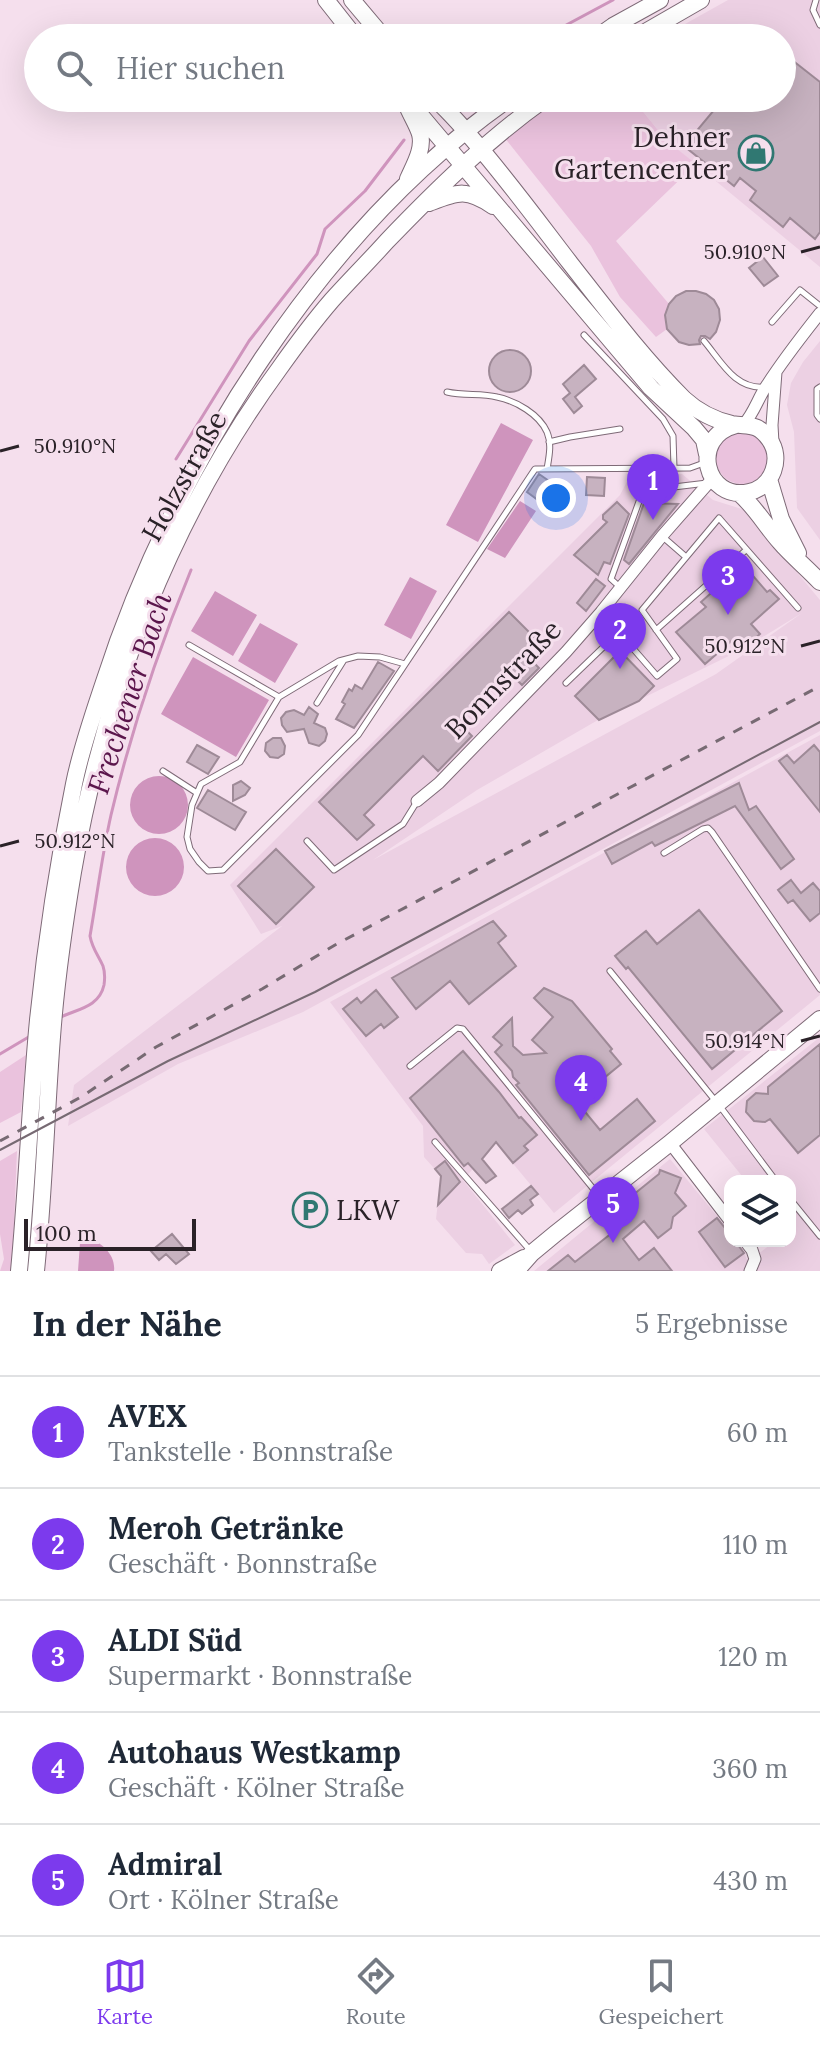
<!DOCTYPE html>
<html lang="de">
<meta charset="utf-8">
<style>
:root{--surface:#fff;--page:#f6f6f7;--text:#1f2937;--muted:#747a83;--line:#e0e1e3;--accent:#7c3aed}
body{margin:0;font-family:Lora,serif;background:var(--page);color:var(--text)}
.controls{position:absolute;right:24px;bottom:24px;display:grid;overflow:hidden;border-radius:16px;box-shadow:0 8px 32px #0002}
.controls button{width:72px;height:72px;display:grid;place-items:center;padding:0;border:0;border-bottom:2px solid var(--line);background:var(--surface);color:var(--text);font:40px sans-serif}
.scale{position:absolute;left:24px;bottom:20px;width:172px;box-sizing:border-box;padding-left:8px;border:4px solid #2a2228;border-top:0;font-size:22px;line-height:28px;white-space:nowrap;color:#2a2228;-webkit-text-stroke:6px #f5dfed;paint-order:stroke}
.you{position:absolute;left:556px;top:498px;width:28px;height:28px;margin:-20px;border:6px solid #fff;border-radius:50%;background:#1a73e8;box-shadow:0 0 0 12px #1a73e833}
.badge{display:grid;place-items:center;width:52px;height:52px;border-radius:50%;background:var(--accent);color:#fff;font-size:26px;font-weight:700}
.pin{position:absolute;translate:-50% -66px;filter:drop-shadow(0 2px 4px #0008)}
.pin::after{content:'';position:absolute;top:42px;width:28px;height:24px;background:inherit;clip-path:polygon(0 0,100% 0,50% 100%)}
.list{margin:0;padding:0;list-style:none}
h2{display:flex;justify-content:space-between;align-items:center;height:104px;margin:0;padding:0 32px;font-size:34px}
h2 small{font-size:26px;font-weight:400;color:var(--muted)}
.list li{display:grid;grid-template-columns:52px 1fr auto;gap:24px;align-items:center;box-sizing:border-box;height:112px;padding:0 32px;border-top:2px solid var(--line)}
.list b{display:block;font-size:30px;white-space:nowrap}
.list p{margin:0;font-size:26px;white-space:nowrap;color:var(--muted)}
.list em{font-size:26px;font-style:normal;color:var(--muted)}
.icon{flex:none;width:44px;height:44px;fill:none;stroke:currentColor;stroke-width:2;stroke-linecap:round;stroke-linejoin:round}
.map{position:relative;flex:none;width:820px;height:1271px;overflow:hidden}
.search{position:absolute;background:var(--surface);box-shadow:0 8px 32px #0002;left:24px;right:24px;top:24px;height:88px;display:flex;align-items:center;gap:20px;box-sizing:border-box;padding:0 28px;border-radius:44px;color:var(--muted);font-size:30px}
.sheet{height:664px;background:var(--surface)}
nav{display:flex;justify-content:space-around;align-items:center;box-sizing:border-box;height:112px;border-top:2px solid var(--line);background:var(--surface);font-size:22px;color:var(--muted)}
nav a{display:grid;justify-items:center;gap:4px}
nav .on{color:var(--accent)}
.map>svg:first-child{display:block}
.built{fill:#ecd0e3;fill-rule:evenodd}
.green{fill:#eac2dd}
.water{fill:#cf94bd}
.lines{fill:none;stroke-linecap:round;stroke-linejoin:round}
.stream{stroke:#cf94bd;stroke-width:3}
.building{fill:#c7b2c0;stroke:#9e8a97;stroke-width:2}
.lane-casing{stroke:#7e6a77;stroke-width:7}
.street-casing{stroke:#7e6a77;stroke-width:13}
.secondary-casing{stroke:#7e6a77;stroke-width:18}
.lane{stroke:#fff;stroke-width:5}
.street{stroke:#fff;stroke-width:11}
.secondary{stroke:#fff;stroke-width:16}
.tram{stroke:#776a73;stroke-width:2}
.rail{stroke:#776a73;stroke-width:3;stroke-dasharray:10 10;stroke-linecap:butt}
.ticks{fill:none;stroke:#2a2228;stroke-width:3}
.labels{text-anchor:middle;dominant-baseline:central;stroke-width:6;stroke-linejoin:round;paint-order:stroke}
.poi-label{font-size:28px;fill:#2a2228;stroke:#f5dfed;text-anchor:end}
.street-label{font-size:28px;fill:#2a2228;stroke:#f5dfed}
.water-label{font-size:30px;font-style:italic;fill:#5b164c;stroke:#f5dfed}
.ticks-label{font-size:20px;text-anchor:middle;fill:#2a2228;stroke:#f5dfed;stroke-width:6;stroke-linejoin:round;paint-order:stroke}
</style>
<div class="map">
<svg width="820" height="1271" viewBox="0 0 820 1271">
<rect width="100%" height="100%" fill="#f5dfed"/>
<path class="built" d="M728 0H820V267L666 140 632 98H782V38H660Z
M820 341V540L797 508 794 432 787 405 791 383 803 362Z
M682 474 713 500 745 510 820 600V731L303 1012 178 1064 68 1126 74 1085 282 926 261 934 230 885 620 495 630 476ZM802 613 716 674 373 860 477 790 598 720 743 649Z
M820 735V995L554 1213 496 1143 463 1180 515 1245 489 1264 482 1254 466 1253 436 1219 441 1176 424 1157 423 1126 330 1002Z
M820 1037V1271H534L670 1159 717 1216 730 1234V1241L744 1253 748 1262 775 1241H790V1181H746L704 1129Z"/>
<path class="green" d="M560 98H632L666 140 696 164 616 241 669 304 665 315 667 329 656 337 620 297 591 246 504 137Z
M716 458a26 26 0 1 1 52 0a26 26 0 1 1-52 0Z
M26 1055 21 1112 0 1123V1072Z
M17 1151 12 1271H0L4 1259 0 1234V1161Z"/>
<path class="water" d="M501 423 533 440 478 542 446 525Z
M520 501 536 511 505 558 487 549Z
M410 577 437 591 411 639 384 625Z
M215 591 257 615 233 656 191 631Z
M260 623 298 644 275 683 238 661Z
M193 657 269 700 236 757 161 714Z
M130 805a29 29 0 1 1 58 0a29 29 0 1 1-58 0Z
M126 867a29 29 0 1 1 58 0a29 29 0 1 1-58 0Z
M86 1237C101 1242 116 1254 114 1271H78L80 1243 81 1239Z"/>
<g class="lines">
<path class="stream" d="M542 38 613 0
M176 459 249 341 317 254 325 229 365 191 404 140
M59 1018C76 1009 99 1008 104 985 105 978 105 972 103 966 98 955 92 948 90 936 97 896 102 855 111 815 131 731 158 650 191 570
M0 1054 32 1035"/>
</g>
<path class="building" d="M792 60 820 82V232L815 239 790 218 783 227 750 200 756 191 740 178 734 186 684 146 724 98H745L754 106 761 98H782V72Z
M763 257 778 276 764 286 749 268Z
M686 291H696L706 294 714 300 719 309 720 320 716 332 710 339 705 336H701L699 340 700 344 689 345 679 342 667 329 665 315 669 304 676 296Z
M489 371a21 21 0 1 1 42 0a21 21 0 1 1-42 0Z
M584 365 596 379 575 397 582 406 574 413 563 399 570 393 563 384Z
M539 474 559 488 546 506 527 492Z
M587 477 605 478 604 496 586 495Z
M617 502 629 514 610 564 604 562 598 575 574 555 607 522 603 519V515Z
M644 503 678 504 629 564 624 560Z
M737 570 741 575 748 570 767 592 770 590 779 599 751 624 760 634 743 649 734 639 705 664 676 632 706 607 701 602Z
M596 579 605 586 586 611 577 603Z
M509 612 538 641 525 654 539 668 522 685 508 671 458 722 472 736 438 771 423 756 364 815 374 825 357 840 319 802Z
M620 651 654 686 639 701 599 720 575 696Z
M378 662 394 671 354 728 336 719 345 704 342 702 349 689 352 691 355 685 362 689Z
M309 707 318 714 314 723 325 728 327 734 325 741 319 746 309 743 304 729 287 732 282 725 281 718 286 712 294 710 304 715Z
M273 738H281L285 746 284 754 278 758 270 757 265 751 266 743Z
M197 745 219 757 208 774 187 762Z
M814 745 820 752V812L779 761 787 755 794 763Z
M241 781 250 788 245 795 233 801V785Z
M739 783 749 810 756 806 794 859 781 869 735 806 655 846 652 842 612 864 605 851Z
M208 790 246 812 235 830 197 808Z
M276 849 314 887 276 924 238 886Z
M791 880 801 893 813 883 820 891V913L810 921 793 900 788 903 778 890Z
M699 910 782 1011 712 1069 628 967 626 969 615 956 646 931 657 944Z
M493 921 506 936 498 943 516 966 469 1004 450 981 416 1009 392 978Z
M544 988 572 1001 612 1049 610 1051 621 1064 576 1101 600 1130 637 1099 655 1121 589 1175 516 1085 519 1083 513 1077 512 1071 495 1052 502 1045 493 1037 512 1018 513 1046 523 1055 546 1053 532 1040 553 1017 534 998Z
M376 990 398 1017 384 1028 381 1024 366 1036 343 1009 357 998 361 1003Z
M820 1044V1135L798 1153 770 1119 765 1122 754 1121 746 1112 747 1101 756 1093 768 1094V1087Z
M463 1051 499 1092 519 1118 521 1117 537 1135 524 1146 528 1150 513 1163 496 1142 482 1159 496 1176 486 1183 468 1163 464 1166 410 1098Z
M445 1161 460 1182 438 1205 441 1176 435 1169Z
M660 1170 681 1178 675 1193 686 1206 673 1217 671 1228 658 1238 644 1221 623 1239 639 1260 654 1248 672 1271H548L568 1255 575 1262 622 1225 619 1204 623 1203 659 1174Z
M531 1186 538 1194 530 1200 533 1205 522 1214 518 1210 509 1218 502 1209Z
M717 1218 730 1234V1241H735L744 1253 725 1267 699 1232Z
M172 1234 189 1254 176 1264 166 1254 159 1260 151 1251Z"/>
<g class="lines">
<g class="lane-casing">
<path id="lane" d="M816 0 813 10 820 25
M772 322 800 290 820 306
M584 335 663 419 673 436 674 468
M704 341C721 361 735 390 765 387
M820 387 817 389V415L820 419
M447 392C464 396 481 393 497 397 516 401 539 414 547 432 552 444 549 457 547 469
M549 442 570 437 620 429
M663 537 686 557
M621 588 611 579 641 496 649 490 707 483
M602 613 657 676 677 659 642 610 719 518 798 608
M656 630 746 550
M189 645 279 697
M405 664 380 657 358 656 339 661 279 697 240 762 201 784 192 805 187 837 190 849 199 862 208 871 223 870 358 735 535 469 690 468 704 463
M566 683 619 632
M317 703 344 660
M163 771 197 793
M307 841 334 870 403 824 416 803
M664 853 703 829 708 828 712 832 820 989
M610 971 722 1109 776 1181
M410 1066 457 1028 463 1029 600 1197
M435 1142 529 1249
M790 1199 820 1236"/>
</g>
<g class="street-casing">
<path id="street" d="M744 424C754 413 758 398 767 385 783 360 801 337 820 313
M773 443 772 425 776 372
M417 801 439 783 566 652 601 612 662 536 713 478
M670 1143 730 1221
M745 1241 752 1250 755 1259 750 1271"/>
</g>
<g class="secondary-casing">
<path id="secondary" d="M326 0 356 38
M352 0 384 38
M596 38 613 26 660 0
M635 38 701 0
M406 98 651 388 694 428 704 440 707 454
M435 98C446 110 458 121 468 134 504 175 537 220 570 263 606 309 642 357 684 399 697 411 714 420 732 424 748 427 757 422 769 439 783 458 773 487 749 492 705 502 689 437 736 425
M406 103C410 114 417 124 420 134 424 149 414 165 408 179
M429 203C458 192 466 188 493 206
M769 479 781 519 798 553
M739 493C756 508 765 525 780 542 792 556 807 568 820 582
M19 1271C27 1187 30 1103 38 1020 46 941 58 862 74 784 81 749 93 715 104 682 174 465 321 230 510 98
M36 1271C44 1193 46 1115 52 1037 56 982 64 926 73 872 104 691 171 517 279 369 296 345 313 322 332 300 350 280 369 261 387 241 437 189 487 140 546 98
M500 1271 524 1258
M516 1271 532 1253 555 1234 670 1143 820 1019"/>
</g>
<use href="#lane" class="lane"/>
<use href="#street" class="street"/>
<use href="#secondary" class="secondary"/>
<path class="tram" d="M0 1150 168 1061 315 992 820 722"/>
<path class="rail" d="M0 1141 81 1097 156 1047 262 989 335 945 820 686"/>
</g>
<path class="ticks" d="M801 252 820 247M0 451 19 446M801 646 820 641M0 846 19 841M801 1041 820 1036"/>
<defs>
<g id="shop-ring" transform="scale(1.8)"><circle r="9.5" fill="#f5dfed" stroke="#307872" stroke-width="1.5"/><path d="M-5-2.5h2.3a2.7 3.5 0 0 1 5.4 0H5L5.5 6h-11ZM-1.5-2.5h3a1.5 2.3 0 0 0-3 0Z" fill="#307872"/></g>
<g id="parking-ring" transform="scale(1.8)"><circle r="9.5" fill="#f5dfed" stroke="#307872" stroke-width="1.5"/><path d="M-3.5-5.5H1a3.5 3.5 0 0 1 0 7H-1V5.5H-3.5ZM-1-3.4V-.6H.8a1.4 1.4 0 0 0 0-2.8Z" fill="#307872"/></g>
</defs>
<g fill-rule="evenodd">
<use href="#shop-ring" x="756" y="153"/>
<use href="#parking-ring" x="310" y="1210"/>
</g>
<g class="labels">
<g class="poi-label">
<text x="730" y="137">Dehner<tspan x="730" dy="32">Gartencenter</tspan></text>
<text x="336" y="1210" text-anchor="start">LKW</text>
</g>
<g class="street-label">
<text transform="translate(184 476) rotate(-61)">Holzstraße</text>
<text transform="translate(503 679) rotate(-46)">Bonnstraße</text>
</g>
<g class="water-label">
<text transform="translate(129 693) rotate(-72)">Frechener Bach</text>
</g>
</g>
<g class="ticks-label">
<text x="745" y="259">50.910°N</text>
<text x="75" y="453">50.910°N</text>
<text x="745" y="653">50.912°N</text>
<text x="75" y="848">50.912°N</text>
<text x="745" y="1048">50.914°N</text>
</g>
</svg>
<div class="controls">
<button><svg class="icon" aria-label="layers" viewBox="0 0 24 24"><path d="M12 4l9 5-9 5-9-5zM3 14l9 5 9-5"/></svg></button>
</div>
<div class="scale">100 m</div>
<div class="you"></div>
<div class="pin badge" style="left:653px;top:520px">1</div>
<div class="pin badge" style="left:620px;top:669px">2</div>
<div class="pin badge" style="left:728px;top:615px">3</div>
<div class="pin badge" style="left:581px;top:1121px">4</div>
<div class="pin badge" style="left:613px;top:1243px">5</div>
<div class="search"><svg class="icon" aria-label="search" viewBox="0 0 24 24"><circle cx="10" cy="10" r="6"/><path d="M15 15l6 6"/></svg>Hier suchen</div>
</div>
<section class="sheet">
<h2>In der Nähe<small>5 Ergebnisse</small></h2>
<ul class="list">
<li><span class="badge">1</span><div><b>AVEX</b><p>Tankstelle · Bonnstraße</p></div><em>60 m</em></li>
<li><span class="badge">2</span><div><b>Meroh Getränke</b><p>Geschäft · Bonnstraße</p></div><em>110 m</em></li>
<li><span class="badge">3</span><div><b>ALDI Süd</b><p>Supermarkt · Bonnstraße</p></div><em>120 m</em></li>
<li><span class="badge">4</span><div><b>Autohaus Westkamp</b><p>Geschäft · Kölner Straße</p></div><em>360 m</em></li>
<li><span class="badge">5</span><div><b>Admiral</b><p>Ort · Kölner Straße</p></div><em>430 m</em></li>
</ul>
</section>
<nav>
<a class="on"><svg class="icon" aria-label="map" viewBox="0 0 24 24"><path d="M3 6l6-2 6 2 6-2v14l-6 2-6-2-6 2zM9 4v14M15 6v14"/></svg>Karte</a>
<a><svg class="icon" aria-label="directions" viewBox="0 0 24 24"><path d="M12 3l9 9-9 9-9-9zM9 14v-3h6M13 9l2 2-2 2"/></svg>Route</a>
<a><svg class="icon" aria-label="saved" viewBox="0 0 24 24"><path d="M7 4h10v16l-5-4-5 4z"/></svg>Gespeichert</a>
</nav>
